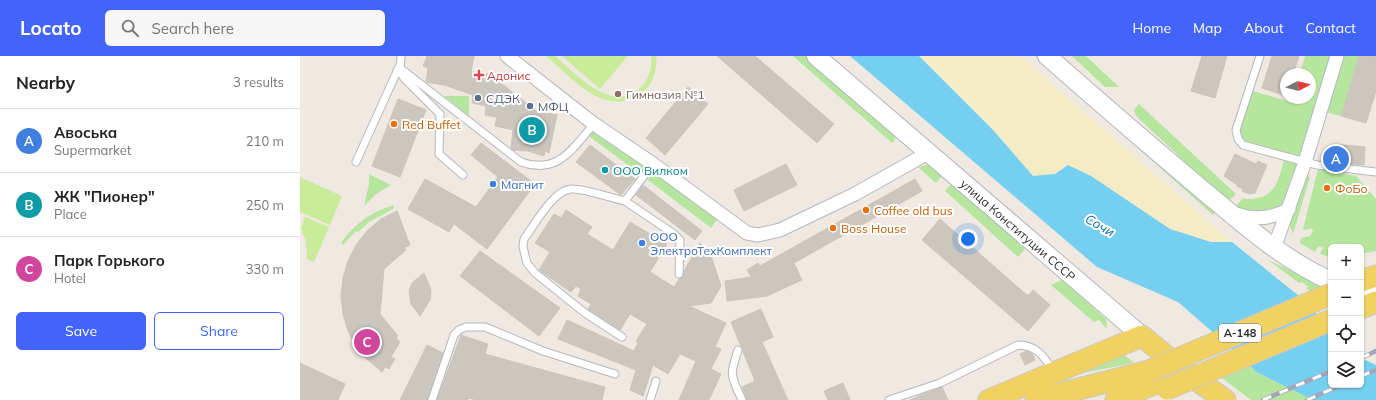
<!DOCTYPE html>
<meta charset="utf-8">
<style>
:root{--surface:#fff;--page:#f6f6f6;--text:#222;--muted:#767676;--line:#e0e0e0;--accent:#4264fb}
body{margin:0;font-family:Mulish,sans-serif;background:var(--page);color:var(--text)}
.controls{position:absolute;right:12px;bottom:12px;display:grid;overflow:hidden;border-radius:6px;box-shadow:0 1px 3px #0004}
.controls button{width:36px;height:36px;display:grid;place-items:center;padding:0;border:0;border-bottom:1px solid var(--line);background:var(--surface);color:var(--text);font:20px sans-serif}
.compass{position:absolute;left:980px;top:12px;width:36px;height:36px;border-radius:50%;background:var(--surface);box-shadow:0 1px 3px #0004;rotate:83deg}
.you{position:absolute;left:668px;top:183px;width:14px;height:14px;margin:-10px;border:3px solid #fff;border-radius:50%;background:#1a73e8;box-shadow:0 0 0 6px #1a73e833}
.badge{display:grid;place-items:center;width:26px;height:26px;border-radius:50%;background:var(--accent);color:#fff;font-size:13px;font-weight:700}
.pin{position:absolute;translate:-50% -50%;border:2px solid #fff;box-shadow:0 1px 4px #0006}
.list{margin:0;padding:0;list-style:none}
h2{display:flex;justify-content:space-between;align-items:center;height:52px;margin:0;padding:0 16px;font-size:17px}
h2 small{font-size:13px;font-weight:400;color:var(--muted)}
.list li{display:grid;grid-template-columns:26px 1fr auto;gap:12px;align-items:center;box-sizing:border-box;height:64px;padding:0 16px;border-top:1px solid var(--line)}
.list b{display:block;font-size:15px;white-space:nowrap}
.list p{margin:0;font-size:13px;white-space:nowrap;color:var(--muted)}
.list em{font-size:13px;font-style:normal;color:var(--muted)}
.actions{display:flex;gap:8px;padding:12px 16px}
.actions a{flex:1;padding:9px 0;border:1px solid var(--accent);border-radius:6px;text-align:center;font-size:14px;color:var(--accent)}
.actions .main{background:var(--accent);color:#fff}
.icon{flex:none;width:22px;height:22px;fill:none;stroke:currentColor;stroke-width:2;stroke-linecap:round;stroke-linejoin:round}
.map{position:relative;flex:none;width:1076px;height:344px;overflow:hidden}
header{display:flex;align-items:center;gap:24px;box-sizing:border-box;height:56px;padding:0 20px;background:var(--accent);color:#fff}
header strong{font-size:19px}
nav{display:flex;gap:22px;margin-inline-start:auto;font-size:14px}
.search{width:280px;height:36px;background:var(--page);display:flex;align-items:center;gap:10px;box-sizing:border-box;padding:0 14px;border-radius:6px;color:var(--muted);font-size:15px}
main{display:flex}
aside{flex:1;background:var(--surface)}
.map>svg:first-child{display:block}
.green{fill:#b6e59e}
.sand{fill:#f3ecc5}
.pitch{fill:#c9ec9a}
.water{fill:#75cff0}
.building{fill:#cbc7bf;stroke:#cbc5ba}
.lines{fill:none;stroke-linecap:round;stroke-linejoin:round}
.lane-casing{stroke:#b4b7c1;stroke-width:9}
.street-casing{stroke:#b4b7c1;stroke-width:15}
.secondary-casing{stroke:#b4b7c1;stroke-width:20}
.primary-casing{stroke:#c9c9c9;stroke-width:23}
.lane{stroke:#fff;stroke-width:7}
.street{stroke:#fff;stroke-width:13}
.secondary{stroke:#fff;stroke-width:18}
.primary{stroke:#f2d163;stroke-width:21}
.rail-casing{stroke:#a3a6b8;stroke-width:4.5}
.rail{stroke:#fff;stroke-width:3;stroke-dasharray:9;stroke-linecap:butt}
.primary-bridge-casing{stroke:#c9c9c9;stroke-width:23;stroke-linecap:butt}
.primary-bridge{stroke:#f2d163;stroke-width:21}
.health-dot{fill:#e0444e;stroke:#fff;stroke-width:1.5}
.education-dot{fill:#8d6e63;stroke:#fff;stroke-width:1.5}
.service-dot{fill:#5c6f8a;stroke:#fff;stroke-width:1.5}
.food-dot{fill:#e8710a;stroke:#fff;stroke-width:1.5}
.culture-dot{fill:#0f9aa8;stroke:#fff;stroke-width:1.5}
.shop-dot{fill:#3f7fe0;stroke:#fff;stroke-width:1.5}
.labels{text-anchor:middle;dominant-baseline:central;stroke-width:4;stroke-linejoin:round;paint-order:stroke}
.shield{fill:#fff;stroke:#6d6d6d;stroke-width:1}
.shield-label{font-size:11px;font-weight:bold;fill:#2e2e2e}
.health-label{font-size:12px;fill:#be3a42;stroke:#fff;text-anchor:start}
.education-label{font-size:12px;fill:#785e54;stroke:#fff;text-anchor:start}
.service-label{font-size:12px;fill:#4e5e75;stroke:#fff;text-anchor:start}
.food-label{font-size:12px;fill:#c56008;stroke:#fff;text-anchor:start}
.culture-label{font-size:12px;fill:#0d838f;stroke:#fff;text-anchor:start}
.shop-label{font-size:12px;fill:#366cbe;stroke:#fff;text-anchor:start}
.street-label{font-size:12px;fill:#2e2e2e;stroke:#fff}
.water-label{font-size:13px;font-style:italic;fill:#0d6fa3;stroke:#fff}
</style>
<header>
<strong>Locato</strong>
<div class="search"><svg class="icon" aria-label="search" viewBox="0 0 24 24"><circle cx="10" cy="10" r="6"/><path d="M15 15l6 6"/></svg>Search here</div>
<nav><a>Home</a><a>Map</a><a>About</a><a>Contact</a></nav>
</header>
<main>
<aside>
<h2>Nearby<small>3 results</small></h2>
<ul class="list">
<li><span class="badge" style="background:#3f7fe0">A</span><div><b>Авоська</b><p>Supermarket</p></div><em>210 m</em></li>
<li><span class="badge" style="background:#0f9aa8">B</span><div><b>ЖК &quot;Пионер&quot;</b><p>Place</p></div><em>250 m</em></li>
<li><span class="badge" style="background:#d1479c">C</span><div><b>Парк Горького</b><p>Hotel</p></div><em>330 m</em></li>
</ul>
<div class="actions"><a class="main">Save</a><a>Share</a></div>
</aside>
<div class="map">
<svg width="1076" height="344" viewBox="0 0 1076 344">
<rect width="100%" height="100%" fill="#efe9e1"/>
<path class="green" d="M493 0H507L595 78V84L592 87Z
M735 0H741L916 156 913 159Z
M772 0H786L819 31H805Z
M1005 0H1059L1041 60 1021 55 982 157 933 154 943 142C948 144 953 143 958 142 978 138 980 117 985 100L943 89 936 74 949 34 991 46 993 42H1010V18H1000Z
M144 40H169V60Z
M839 48 936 138 928 146 836 60 834 54Z
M295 73 347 111 340 118 289 80Z
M628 109 632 110 643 119 636 127 618 111Z
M1018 113 1056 120 1076 143V195L1061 198V191H1031L1030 201 1020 198 1023 192 1019 190 1015 196 1000 187 1001 182 1010 180 1013 175 1011 172 1006 174 1003 173Z
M354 115 417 163 411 172 348 124Z
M69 118 91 129 76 138 64 150 69 128Z
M1003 119 1010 121 993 178 989 168Z
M652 127 725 193 718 201 645 135Z
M94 149 93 153 69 166 58 176 56 175 43 189 41 187C54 168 71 156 94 149Z
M967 203 1029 234 1013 238 1006 232 1008 231 1002 226 999 227Z
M762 224 806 263 807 273 799 264 794 266 751 229Z
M821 296 834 307 752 323Z
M947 306 956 316 1013 344H951L918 319Z"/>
<path class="sand" d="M619 0H720L932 186H911L870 173 791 120 768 109 755 118 733 120 693 74Z"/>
<path class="pitch" d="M246 0H255C277 19 314 61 343 29 349 22 353 9 351 0H356C358 10 353 27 345 34 307 66 275 24 246 0Z
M262 0H328L300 33Z
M0 121 42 140 30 169 0 156Z
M5 161 29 171 14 206 7 203 6 185 1 173Z"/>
<path class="water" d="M550 0H619L693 74 733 120 755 118 768 109 791 120 870 173 911 186H932L999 240 1031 272V329H1061V302L1076 309V344H1013L956 316 947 306 878 246 797 211Z"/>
<path class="building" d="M127 0H174L171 16 190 18 236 55 257 59 249 97 245 95 244 100 228 95 213 94 211 92 213 74 195 70 197 61 185 59 186 50 172 47 173 39 144 29 126 26 128 12 123 10Z
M417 0H455L534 68 517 87Z
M902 0H927L915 42 891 35Z
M972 0H999L993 18H986V40L962 32Z
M1059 0H1076V35L1066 67 1041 60Z
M388 31 408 48 365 99 346 82Z
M98 43 126 54 100 121 72 110Z
M181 87 235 128 187 193 154 168 149 176 108 153 125 123 176 151 198 121 171 99Z
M1034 88 1065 91 1064 109 1033 106Z
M290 89 335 123 321 139 276 106Z
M935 98 956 108 958 105 967 109 955 137 949 138 942 135 943 133 937 130V129L924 120Z
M486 108 497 129 444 155 434 134Z
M615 123 622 135 494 207 502 224 467 240 427 245 425 225 451 221 447 214 458 207 460 210Z
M343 129 402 175 395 184 336 139Z
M266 154 292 171 287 178 313 194 330 166 367 188 350 216 374 231 379 223 383 220 384 215 400 187 412 203 421 230 411 247 389 250 426 267 415 291 421 293 411 313 421 318 409 344H379L396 305 380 298 368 318 353 309 343 340 330 334 336 314 258 283 267 264 334 295 338 287 336 285 347 268 330 258 320 274 288 253 291 248 278 240 281 233 276 230 271 236 239 214 250 196 235 187 254 158 261 162Z
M97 155 110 189 104 192 106 194 84 213 80 258 98 280 96 282 100 286 91 301 95 303 89 313 85 311 82 316 68 304 56 291 48 275 43 258 41 240 43 222 48 205 56 189 67 175 81 163Z
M640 163 728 240 733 234 750 249 728 275 622 184Z
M180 195 260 252 239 280 160 220Z
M124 217 131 234 130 244 120 260 111 248 109 234 113 226Z
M461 253 473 281 462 286 488 344H447L442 331 455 325 431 266Z
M161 279 188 288 185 298 305 331 302 344H177L168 342 167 344H137Z
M127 289 143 297 127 344H100Z
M726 295 732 297 735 304 725 309 720 298Z
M0 307 45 328 38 344H0Z
M543 327 550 344H528L524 335Z
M642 331 648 344H610L626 337Z"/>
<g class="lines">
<g class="lane-casing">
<path id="lane" d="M101 0 100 16 104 22 140 58 139 98 163 119
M960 0 936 74 938 83 943 89 1017 109 1076 116
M100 12 221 106C258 119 272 93 294 68
M56 106 99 11
M325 145 374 178 380 184 379 218
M322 281 285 257 235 217 227 207 223 191 224 183C234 170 253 134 271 133 283 132 311 142 325 145L353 108
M438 294C429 321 431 319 442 344
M132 344 154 279 159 274 166 271H185L243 295 315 318
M350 344 356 325
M589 344 640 327 718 289C736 289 744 300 753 315"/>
</g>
<g class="street-casing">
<path id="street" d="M207 0 294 68 353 108 447 177 458 179 480 174 555 138 628 97
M933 158C938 158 943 160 948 161 962 163 977 160 989 153
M974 192 1005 106 1037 0"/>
</g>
<g class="secondary-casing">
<path id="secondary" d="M516 0 842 280
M747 0C797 44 848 88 899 131 940 165 981 203 1031 225
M1061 234H1076"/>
</g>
<g class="primary-casing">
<path id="primary" d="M1061 225 1076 220
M1061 252 1076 246
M689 344 842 280 884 315 925 344
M736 344 849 315
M816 344 884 315"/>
</g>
<use href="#lane" class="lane"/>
<use href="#street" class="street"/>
<use href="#secondary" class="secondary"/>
<use href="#primary" class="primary"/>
<g class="rail-casing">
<path id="rail" d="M1061 302 1076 295
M1061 320 1076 314
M963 344 1031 315
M1007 344 1041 329"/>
</g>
<use href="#rail" class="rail"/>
<g class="primary-bridge-casing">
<path id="primary-bridge" d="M849 315 1031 238
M867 333 1031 264"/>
</g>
<use href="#primary-bridge" class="primary-bridge"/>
</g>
<path class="health-dot" d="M177 13h4v4h4v4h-4v4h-4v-4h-4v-4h4z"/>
<circle class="education-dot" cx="318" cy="38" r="4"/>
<g class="service-dot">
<circle cx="178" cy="42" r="4"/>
<circle cx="230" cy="50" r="4"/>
</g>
<g class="food-dot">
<circle cx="94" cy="68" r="4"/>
<circle cx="1027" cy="132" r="4"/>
<circle cx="566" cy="154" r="4"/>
<circle cx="533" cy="172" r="4"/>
</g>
<circle class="culture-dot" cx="305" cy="114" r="4"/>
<g class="shop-dot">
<circle cx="193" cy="128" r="4"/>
<circle cx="342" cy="187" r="4"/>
</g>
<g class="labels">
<rect class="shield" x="919" y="268" width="42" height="18" rx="3"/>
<g class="shield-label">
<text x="940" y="277">А-148</text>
</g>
<g class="health-label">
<text x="187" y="19">Адонис</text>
</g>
<g class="education-label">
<text x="326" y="38">Гимназия №1</text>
</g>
<g class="service-label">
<text x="186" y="42">СДЭК</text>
<text x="238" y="50">МФЦ</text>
</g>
<g class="food-label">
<text x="102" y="68">Red Buffet</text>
<text x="1035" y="132">ФоБо</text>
<text x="574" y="154">Coffee old bus</text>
<text x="541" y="172">Boss House</text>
</g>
<g class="culture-label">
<text x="313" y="114">ООО Вилком</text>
</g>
<g class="shop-label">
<text x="201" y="128">Магнит</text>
<text x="350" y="180">ООО<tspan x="350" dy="14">ЭлектроТехКомплект</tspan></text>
</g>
<g class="street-label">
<text transform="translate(718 174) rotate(41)">улица Конституции СССР</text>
</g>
<g class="water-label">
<text transform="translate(800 169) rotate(30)">Сочи</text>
</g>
</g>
</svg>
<div class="controls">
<button>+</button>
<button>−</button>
<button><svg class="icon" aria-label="locate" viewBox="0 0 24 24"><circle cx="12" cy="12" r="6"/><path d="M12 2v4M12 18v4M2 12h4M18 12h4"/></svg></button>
<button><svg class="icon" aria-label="layers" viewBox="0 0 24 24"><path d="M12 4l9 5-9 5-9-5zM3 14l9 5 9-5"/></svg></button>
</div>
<svg class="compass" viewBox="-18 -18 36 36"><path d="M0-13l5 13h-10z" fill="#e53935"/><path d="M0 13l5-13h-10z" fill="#767676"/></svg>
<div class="you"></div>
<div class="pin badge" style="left:1036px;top:103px;background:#3f7fe0">A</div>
<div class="pin badge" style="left:232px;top:74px;background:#0f9aa8">B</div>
<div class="pin badge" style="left:67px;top:286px;background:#d1479c">C</div>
</div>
</main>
